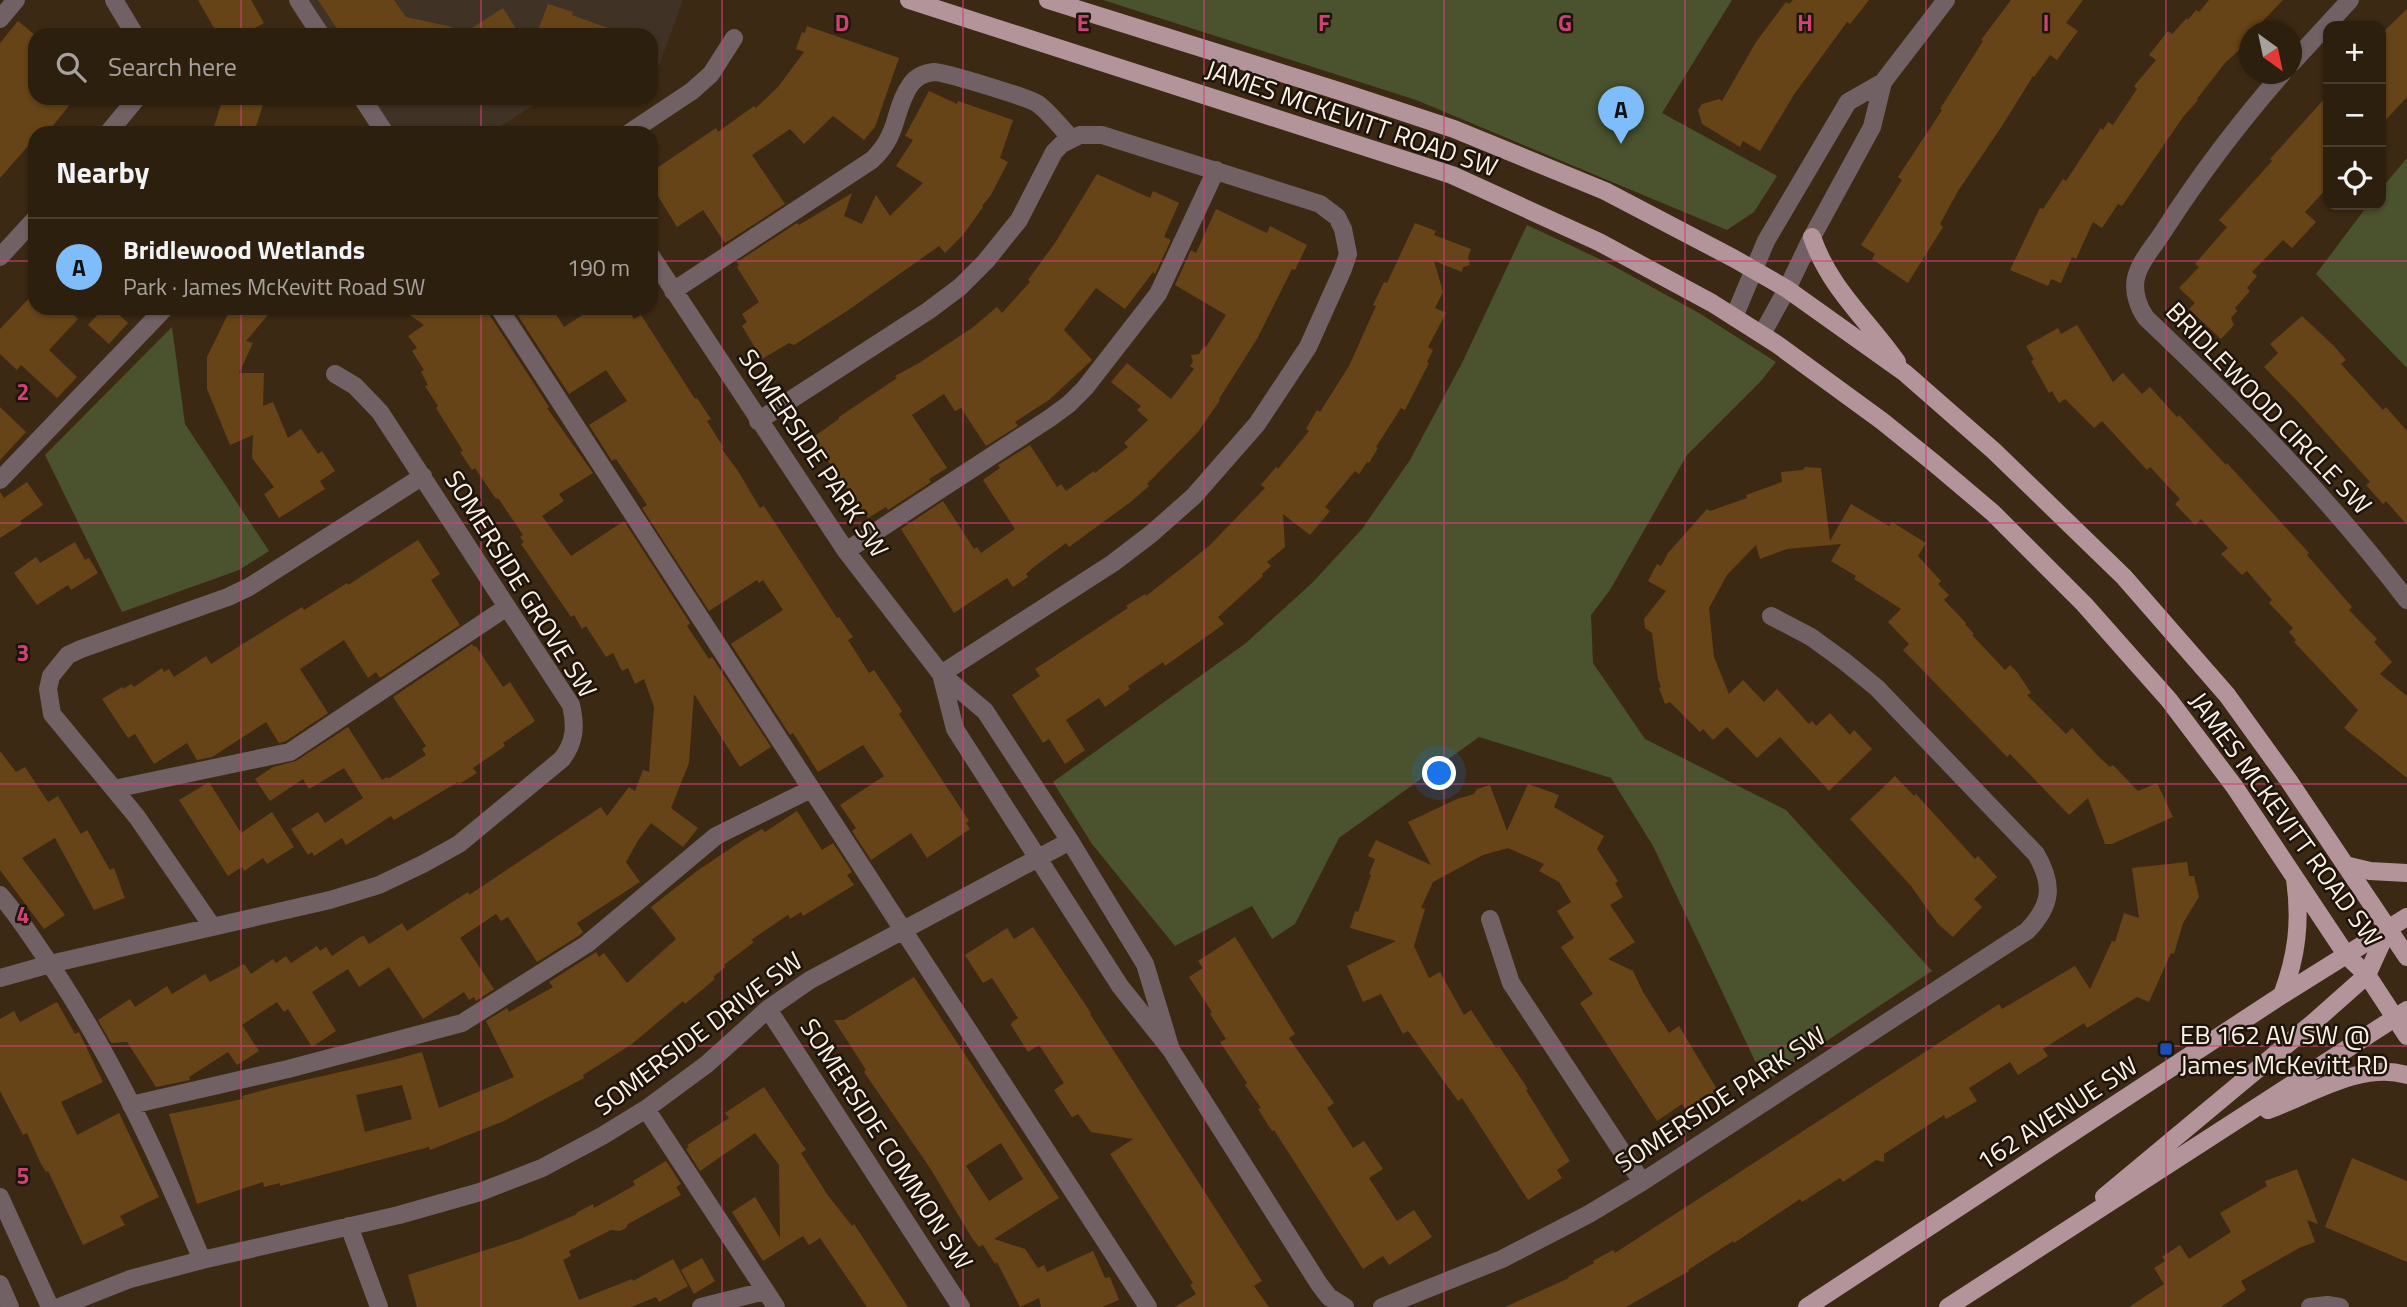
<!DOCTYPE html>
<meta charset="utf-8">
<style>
:root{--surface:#2d1f0e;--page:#352717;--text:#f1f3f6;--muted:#a7a29e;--line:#483d2e;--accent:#7ebdf9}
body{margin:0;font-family:"Titillium Web",sans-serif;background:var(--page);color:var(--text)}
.controls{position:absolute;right:21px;top:21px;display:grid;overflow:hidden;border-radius:14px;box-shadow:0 2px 5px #0004}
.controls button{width:63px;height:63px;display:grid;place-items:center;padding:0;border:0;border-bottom:2px solid var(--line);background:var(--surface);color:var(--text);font:35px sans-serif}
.compass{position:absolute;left:2239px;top:21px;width:63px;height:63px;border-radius:50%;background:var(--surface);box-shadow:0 2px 5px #0004;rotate:147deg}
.you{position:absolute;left:1440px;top:774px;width:24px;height:24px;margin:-18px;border:5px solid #fff;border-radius:50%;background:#1a73e8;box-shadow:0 0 0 10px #1a73e833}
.badge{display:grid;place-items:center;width:46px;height:46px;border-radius:50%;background:var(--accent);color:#111;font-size:23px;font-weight:700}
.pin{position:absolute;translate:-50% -58px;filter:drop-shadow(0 2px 4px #0008)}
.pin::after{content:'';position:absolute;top:37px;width:24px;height:21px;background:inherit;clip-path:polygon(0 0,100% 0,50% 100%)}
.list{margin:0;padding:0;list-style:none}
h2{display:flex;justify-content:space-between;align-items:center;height:91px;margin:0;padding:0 28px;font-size:30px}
h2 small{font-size:23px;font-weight:400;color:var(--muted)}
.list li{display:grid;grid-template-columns:46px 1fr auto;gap:21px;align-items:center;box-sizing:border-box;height:98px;padding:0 28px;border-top:2px solid var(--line)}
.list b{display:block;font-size:26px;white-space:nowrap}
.list p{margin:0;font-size:23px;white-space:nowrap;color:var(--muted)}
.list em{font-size:23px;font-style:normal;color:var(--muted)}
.icon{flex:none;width:38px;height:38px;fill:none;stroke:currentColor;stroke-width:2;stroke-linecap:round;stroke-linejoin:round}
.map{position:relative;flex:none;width:2407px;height:1307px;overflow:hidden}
.search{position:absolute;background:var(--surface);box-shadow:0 2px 5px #0004;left:28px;top:28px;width:630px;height:77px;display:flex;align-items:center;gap:18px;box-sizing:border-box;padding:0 24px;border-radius:21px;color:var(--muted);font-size:26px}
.panel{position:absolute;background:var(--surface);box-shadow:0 2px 5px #0004;left:28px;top:126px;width:630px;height:189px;border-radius:21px}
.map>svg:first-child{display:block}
.commercial{fill:#403225}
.green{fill:#4a522e}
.building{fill:#674417;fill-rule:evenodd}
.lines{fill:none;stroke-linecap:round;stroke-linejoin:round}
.minor{stroke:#716165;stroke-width:18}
.major{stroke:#b3949b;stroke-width:18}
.grid{fill:none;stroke:#ce4376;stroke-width:2;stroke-opacity:0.55}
.transit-dot{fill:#1a4fb4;stroke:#1d140b;stroke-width:2.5}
.labels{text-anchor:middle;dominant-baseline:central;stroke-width:5;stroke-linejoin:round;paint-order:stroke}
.street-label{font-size:26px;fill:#fdf1e3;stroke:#1d140b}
.poi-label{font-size:26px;fill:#fdf1e3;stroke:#1d140b;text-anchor:start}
.grid-label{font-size:23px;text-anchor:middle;font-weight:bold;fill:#ce4376;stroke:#1d140b;stroke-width:5;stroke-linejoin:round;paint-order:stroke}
</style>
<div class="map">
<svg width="2407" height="1307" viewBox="0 0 2407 1307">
<rect width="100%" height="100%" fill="#3c2913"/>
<path class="commercial" d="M309 0H683L658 68 651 72V35H332Z
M372 98H545L490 133H395Z"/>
<path class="green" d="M1103 0H1732L1662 113 1777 176 1754 212 1727 230 1416 100Z
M2407 158V368L2316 274 2368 205H2381V189Z
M1527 225 1608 263 1699 313 1776 362 1761 381 1687 455 1610 590 1591 615 1593 663 1645 739 1786 810 1932 971 1765 1082 1653 846 1611 778 1479 737 1339 838 1295 924 1272 939 1252 906 1175 946 1092 844 1053 782 1246 643 1312 583 1362 529 1410 460 1462 363Z
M172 327 185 424 269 551 239 570 122 612 45 455Z"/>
<path class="building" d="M198 0H251L264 23 242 35H218Z
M318 0H394L406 17 452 27 451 35H341Z
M1793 0H1869L1850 24 1847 22 1795 93 1760 151 1743 141 1740 147 1702 124 1698 110 1702 104 1719 99 1722 101 1756 42 1786 2 1789 4Z
M2011 0H2083L2066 23 2078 31 2057 60 2050 55 2034 77 2033 76 2002 126 1958 191 1940 224 1943 227 1908 283 1872 259 1875 254 1861 245 1902 180 1898 177 1942 110 1940 109 1983 41 1981 40Z
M2209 0H2283L2259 25 2261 27 2257 32H2250V40L2225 63 2197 99 2198 100 2183 117 2122 206 2118 204 2102 228 2093 222 2076 259 2072 257 2061 283 2051 279 2048 286 2010 270 2040 208 2043 209 2063 179 2066 181 2101 128 2103 130 2108 122 2113 125 2137 89 2134 86 2156 60 2149 55 2168 31 2172 34 2187 18 2188 20 2196 10 2199 12Z
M548 4 573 12 572 15 619 32V35H536Z
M503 8 520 35H461Z
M2407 9V97L2381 125V34Z
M18 21 35 35V98H75L48 132 43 128 39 133H35V138L0 178V43Z
M807 26 899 58 875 127 864 140 833 116 804 144 790 129 752 155 785 204 725 243 703 210 677 227 658 196 651 200V172L716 128 718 132 754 106 756 108 778 87 804 52 796 49 802 32 805 33Z
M929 91 957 104 958 101 1013 120 1000 158 1008 162 991 195 982 206 983 207 963 235 945 253 939 246 847 311 794 345 789 343 762 359 742 326 747 322 742 314 759 302 737 267 739 265 737 262 797 223 799 225 852 193 844 216 862 224 876 195 890 216 923 183 896 166 913 140 905 136Z
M2328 95V187L2305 212 2316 222 2292 248 2283 240 2252 272 2257 276 2247 288 2250 291 2235 308 2237 311 2231 318 2234 325 2221 339 2189 309 2195 303 2179 288 2199 267 2195 264 2227 227 2219 220 2272 161 2270 159Z
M223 98H265L254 133H212Z
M1097 174 1150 198 1153 191 1179 203 1164 237 1171 240 1155 274 1153 272 1125 309 1096 288 1064 330 1092 360 1049 400 1015 422 1018 426 986 446 961 408 955 411 944 394 912 415 947 468 929 479 931 482 888 510 886 507 868 518 812 438 839 419V417L897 378 895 376 919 363 972 328 997 307 1002 313 1030 282 1028 280 1055 243Z
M1216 209 1267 233 1270 226 1307 245 1295 270 1292 269 1257 339 1219 399 1220 400 1198 432 1147 484 1149 486 1132 501 1069 547 1066 543 1035 566 1026 574 1028 577 1013 587 1007 578 954 613 901 529 943 501 974 549 977 547 981 553 1015 529 983 480 1000 468 998 465 1030 445 1057 487 1061 484 1066 491 1094 471 1095 473 1128 447 1124 443 1148 420 1137 410 1141 406 1111 382 1127 363 1171 399 1194 369 1190 366 1193 362 1191 355 1199 354 1204 346 1206 347 1226 315 1175 285 1191 250 1196 253Z
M1415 223 1436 231 1434 235 1471 249 1468 257 1470 265 1463 267 1462 272 1434 261 1443 292 1435 308 1446 313 1428 347 1433 350 1427 362 1429 363 1405 410 1401 408 1376 447 1378 448 1369 463 1367 462 1359 474 1355 471 1325 507 1330 511 1310 535 1283 514 1285 547 1267 562 1271 566 1262 574 1263 576 1218 617 1224 624 1165 666 1163 662 1128 686 1130 689 1105 707 1099 698 1066 720 1085 750 1065 764 1049 739 1043 743 1012 695 1040 676 1035 669 1128 608 1126 606 1145 594 1146 596 1183 567 1210 545 1265 488 1261 485 1276 467 1278 469 1309 431 1306 429 1317 410 1320 412 1349 366 1376 306 1373 305 1384 282 1387 283Z
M35 292V308H67L78 319 49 350 77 377 57 398 21 365 17 370 0 354V329Z
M104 308H112L128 323 109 344 88 325Z
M231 308H274L246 341 253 343 239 373H264L263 406 273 402 288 438 301 429 318 454 322 451 335 471 320 481 325 489 279 518 264 494 274 487 252 458 253 435 230 445 207 389V357Z
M400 308H488L489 314 549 407 547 408 593 473 559 494 564 501 542 516 571 556 624 521 690 623 687 626 709 659 712 657 771 747 740 767 694 694 689 763 671 808 698 828 683 847 651 823 639 839 626 862 640 882 577 923 583 932 580 935 537 962 508 917 501 921 496 914 460 938 494 989 476 1001 474 997 469 1000 464 992 423 1019 389 967 359 987 348 969 312 992 336 1031 312 1047 288 1009 284 1012 277 1002 242 1025 259 1051 237 1065 228 1052 189 1077 190 1080 156 1087 127 1042 111 1043 98 1020 130 999 135 1007 167 986 172 994 205 974 210 982 244 964 251 974 273 959 276 963 286 956 291 963 317 946 320 951 326 947 332 956 360 937 364 936 369 944 402 923 407 931 468 892 469 895 601 807 607 816 629 787 635 791 643 770 649 772 654 707 644 679 635 684 628 668 622 671 613 653 606 657 586 626 582 629 574 615 571 617 521 544 524 542 520 537 523 535 498 498 496 499 475 468 472 470 460 452 463 451 436 408 438 406 425 386 428 385 421 372 424 370 412 351 417 348 408 336 424 325Z
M513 308H552L564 327 593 308H627L634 319 641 315 695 399 697 398 711 419 707 421 723 447 721 448 738 471 760 508 764 506 837 618 839 617 853 637 848 640 869 673 874 670 902 711 899 714 969 821 966 823 970 829 927 858 911 833 871 860 852 831 856 828 840 805 884 776 863 745 818 772 793 733 790 735 731 644 783 610 763 580 759 583 757 580 709 611 642 508 647 505 616 459 612 461 589 425 627 401 606 370 569 394Z
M2302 316 2334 346 2346 360 2341 364 2383 410 2386 407 2407 431V525L2386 501 2383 504 2366 485 2370 482 2301 405 2264 367 2278 353 2270 344Z
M2077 325 2113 382 2123 373 2142 394 2150 387 2177 417 2179 415 2226 465 2227 463 2309 553 2307 555 2352 607 2349 610 2377 639 2374 642 2392 662 2380 674 2407 696V778L2344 728 2358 710 2294 642 2296 640 2289 632 2293 628 2269 603 2272 600 2247 571 2242 575 2221 554 2228 548 2201 519 2195 525 2175 504 2180 499 2150 467 2147 470 2102 421 2094 428 2065 399 2059 403 2052 391 2049 393 2031 361 2034 360 2026 346 2058 328 2061 334Z
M0 407 26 432 0 460Z
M1805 467 1821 468 1830 541 1851 504 1889 526 1892 522 1926 543 1918 556 1941 581 1938 584 1949 595 1944 600 1966 623 1965 624 1974 634 1972 635 2005 670 2010 665 2017 672 2031 693 2027 695 2066 734 2072 728 2099 757 2110 767 2113 765 2138 791 2157 783 2173 817 2112 844H2105L2088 798 2069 815 2010 754 2007 757 1903 650 1909 644 1888 622 1901 609 1854 579 1856 576 1831 561 1841 544 1787 549 1760 559 1756 545 1727 575 1709 608 1714 657 1729 694 1743 680 1764 702 1777 689 1809 724 1812 721 1816 726 1830 713 1850 735 1854 730 1872 749 1829 791 1780 737 1757 758 1727 727 1713 740 1703 729 1700 732 1670 702 1665 704 1659 688 1661 687 1658 679 1652 633 1645 628 1644 619 1666 591 1648 581 1657 564 1661 566 1668 553 1707 509 1710 511 1747 498 1746 495 1782 482 1781 472 1803 470Z
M27 482 43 505 20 521 22 524 0 538V492L4 498Z
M418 540 440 574 431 580 460 625 380 678 376 672 368 678 344 640 300 669 328 713 286 741 279 743 266 722 212 757 197 760 187 743 154 764 135 734 128 738 102 699 122 687 123 689 131 684 134 687 162 668 164 672 169 669 174 677 206 656 211 664 302 607 304 610 347 583 348 585Z
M75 542 85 560 89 558 98 573 71 590 68 585 37 605 14 573 36 557 40 563Z
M472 644 474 647 476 646 503 687 510 682 535 721 503 743 505 746 473 768 477 773 459 784 458 782 394 820 391 816 346 845 342 838 314 856 312 852 308 855 291 829 318 812 325 823 363 798 344 768 309 789 303 779 270 801 255 779 273 767 296 761 348 727 382 780 387 777 388 779 426 755 422 749 426 746 393 697Z
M0 751 16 772 25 767 48 802 58 796 81 834 87 830 110 870 114 868 125 898 94 910 55 838 22 858 65 915 44 929 0 870Z
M1895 776 1914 796 1916 794 1975 859 1978 856 1997 877 1974 899 1982 907 1953 937 1938 924 1911 886 1850 819Z
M209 782 241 833 272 812 294 847 267 864 263 858 244 871 242 867 228 876 179 800Z
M1528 784 1559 795 1554 807 1604 836 1597 849 1618 881 1615 883 1623 897 1610 905 1635 942 1608 959 1633 971 1643 992 1669 1033 1679 1026 1718 1091 1687 1111 1682 1104 1657 1121 1580 1003 1593 994 1561 947 1574 938 1557 911 1571 902 1559 882 1539 871 1544 864 1508 848 1483 855 1433 882 1421 908 1425 909 1414 946 1429 978 1440 972 1464 1015 1471 1010 1496 1048 1499 1046 1528 1089 1526 1090 1570 1161 1557 1170 1562 1178 1528 1200 1462 1098 1458 1101 1408 1031 1403 1034 1381 994 1363 1002 1347 966 1396 941 1350 928 1355 911 1358 912 1371 875 1369 874 1375 859 1368 856 1376 840 1431 865 1408 822 1457 799 1474 794 1477 789 1490 785 1507 831Z
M797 811 822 850 833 843 852 872 847 875 854 885 803 916 801 912 790 919 788 915 751 940 754 942 724 965 725 967 713 977 715 979 685 1004 683 1001 632 1044 583 1075 584 1078 504 1121 430 1150 429 1147 280 1186V1183L264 1187 263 1182 197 1204 169 1114 243 1099 242 1096 279 1086 397 1059 422 1052 439 1108 514 1077 486 1021 507 1008 509 1012 553 987 549 982 596 952 599 957 604 953 627 983 676 939 651 907 697 871 743 840 762 829 765 832ZM402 1085 412 1119 365 1132 356 1095Z
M2187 862 2189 876H2194L2199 897 2183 923 2174 954 2171 953 2149 1002 2137 997 2087 1028 2084 1023 2043 1049 2048 1056 2018 1075 2010 1062 1969 1088 1977 1101 1946 1119 1944 1115 1884 1154V1162L1876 1160 1843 1182 1840 1178 1802 1202 1800 1199 1734 1243 1733 1241 1688 1270 1689 1271 1626 1307H1505L1569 1278 1568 1277 1594 1263 1593 1261 1613 1250 1615 1253 1999 1004 2002 1009 2075 966 2090 989 2112 941 2115 942 2124 913 2139 918 2132 868Z
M1033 927 1091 1013 1090 1014 1262 1281 1254 1286 1269 1307H1175L1196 1294 1190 1285 1193 1283 1110 1154 1133 1139 1091 1132 1078 1114 1072 1117 1054 1090 1064 1083 1039 1045 1028 1052 1011 1025 1012 1022 1018 1018 992 978 983 983 965 955 1007 928 1014 939Z
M1235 937 1295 1034 1289 1038 1334 1103 1327 1108 1353 1148 1364 1141 1383 1169 1369 1178 1397 1221 1414 1210 1432 1237 1389 1265 1383 1256 1363 1269 1274 1130 1272 1131 1258 1109 1261 1108 1245 1085 1247 1083 1220 1042 1226 1039 1210 1014 1212 1012 1189 977 1203 968 1198 961Z
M914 977 1059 1198 994 1239 1025 1249 1038 1268 1044 1265 1047 1272 1093 1251 1105 1278 1110 1277 1119 1300 1102 1307H1041L1039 1298 1020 1307 997 1262 995 1264 983 1245 979 1247 972 1238 930 1168 864 1072 866 1070 834 1020H844ZM1001 1143 1023 1179 989 1201 966 1166Z
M57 1002 75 1034 79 1032 103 1082 61 1102 77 1135 119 1113 159 1197 120 1216 125 1225 83 1245 48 1171 46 1172 40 1162 27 1133 23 1135 0 1091V1019L14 1011 20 1022Z
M764 1087 806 1150 801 1153 827 1194 852 1226 854 1224 908 1307H867L820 1238 809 1245 803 1236 763 1261 732 1212 755 1197 780 1238 779 1165 755 1133 700 1171 686 1149 689 1147 687 1145 729 1118 725 1113Z
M2352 1158 2407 1181V1262L2325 1227Z
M666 1161 681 1184 676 1187 681 1195 628 1224 626 1228 620 1231 611 1230 569 1251 571 1256 563 1260 579 1300 632 1279 633 1281 673 1259 688 1286 659 1302 656 1297 631 1307H417L408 1275 520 1239 577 1214 576 1213 593 1204 594 1208 635 1185 633 1181Z
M2297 1169 2318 1224 2307 1220 2315 1242 2299 1248 2241 1281 2246 1290 2221 1307H2129L2164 1284 2154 1268 2165 1261 2162 1257 2180 1245 2189 1259 2231 1232 2220 1213 2267 1186 2265 1181Z
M702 1258 715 1281 694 1294 681 1270Z"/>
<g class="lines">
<path class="minor" d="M114 0 135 35
M298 0 321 35
M0 19 16 0
M2292 63 2350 0
M2282 74C2239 123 2199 176 2163 232 2154 246 2140 261 2136 278 2133 291 2138 307 2146 318 2239 406 2329 498 2407 600
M362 98 385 133
M108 133 137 98
M629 133 692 91 711 74 734 38
M651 256 846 551 941 674 985 711 1070 841 1145 964 1171 1050
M0 257 35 219
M673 291 872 160C900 134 893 109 911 84 916 77 925 73 934 72 944 72 1030 98 1038 104 1050 113 1061 128 1072 139
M499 308 1148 1307
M1734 317 1766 241 1848 102 1883 82
M1762 334 1787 289 1812 237 1872 127 1883 82 1946 0
M758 421 928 311 960 287 986 261 1019 220 1054 152 1062 144 1080 135H1102L1320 204 1337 217 1343 229 1348 254 1343 269 1308 347 1257 424 1194 496 1151 534 1113 563 941 674
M0 480 165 308
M846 551 1050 418 1069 404 1085 388 1158 294 1216 170
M941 674 955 729 1120 986 1171 1050 1319 1284 1329 1297 1345 1307
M114 789 290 752 507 607
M0 895C15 912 28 932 41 951 108 1047 157 1153 202 1260
M1490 919 1511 983 1642 1182
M212 926 137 817 52 714 48 689 51 676 68 655 81 649 228 597 249 587 423 476
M0 978 50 964 330 900 379 885 423 864 459 844 562 759C575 742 576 726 571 705L380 412 355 386 335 374
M768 1009 961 1307
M131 1105 288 1069 462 1023 587 944 716 836 811 789
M646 1109 776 1307
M0 1197 50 1307
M349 1226 379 1307
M0 1284 10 1307
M59 1307 130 1279 202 1260 399 1215 480 1192 542 1168 602 1136 646 1109 707 1064 768 1009 810 980 1070 841
M701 1307 765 1291
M1382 1307 1502 1259 1589 1214 1642 1182 2027 931C2052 905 2054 885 2036 854L1877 688 1844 661 1811 637 1771 616
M2310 1307 2327 1305 2340 1307"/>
<path class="major" d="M909 0 1452 175 1599 242 1712 303 1778 345 1882 421 1934 463 1992 512 2084 604 2169 700 2234 786 2347 956 2367 975 2407 1036
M1048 0 1339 91 1454 129 1605 191 1733 258 1787 289 1905 373 1994 451 2124 577 2227 695 2289 781 2407 957
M1812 237C1830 289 1866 318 1897 362
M2345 865 2370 871 2407 873
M2282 995C2297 956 2301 921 2295 879
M2268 1110C2310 1095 2361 1061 2407 1075
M2104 1197 2314 1022 2367 975 2388 929
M1807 1307 2282 995 2407 917
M1948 1307 2407 1010"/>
</g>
<path class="grid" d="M241 0V35M481 0V35M722 0V1307M963 0V1307M1204 0V1307M1444 0V1307M1685 0V1307M1926 0V1307M2166 0V1307M241 98V133M481 98V133M0 261H35M651 261H2407M241 308V1307M481 308V1307M0 523H2407M0 784H2407M0 1046H2407"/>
<rect class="transit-dot" x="2159" y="1042" width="14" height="14" rx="3.5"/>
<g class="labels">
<g class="street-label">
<text transform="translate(1352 118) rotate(19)">JAMES MCKEVITT ROAD SW</text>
<text transform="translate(2269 408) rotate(46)">BRIDLEWOOD CIRCLE SW</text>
<text transform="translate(814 453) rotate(56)">SOMERSIDE PARK SW</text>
<text transform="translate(521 584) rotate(58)">SOMERSIDE GROVE SW</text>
<text transform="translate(2286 819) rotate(54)">JAMES MCKEVITT ROAD SW</text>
<text transform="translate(698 1033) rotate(-37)">SOMERSIDE DRIVE SW</text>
<text transform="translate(1720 1099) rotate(-33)">SOMERSIDE PARK SW</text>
<text transform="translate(2057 1113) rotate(-33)">162 AVENUE SW</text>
<text transform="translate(887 1144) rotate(57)">SOMERSIDE COMMON SW</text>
</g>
<g class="poi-label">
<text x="2180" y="1034">EB 162 AV SW @<tspan x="2180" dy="30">James McKevitt RD</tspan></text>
</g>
</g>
<g class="grid-label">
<text x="842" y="31">D</text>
<text x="1083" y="31">E</text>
<text x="1324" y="31">F</text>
<text x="1565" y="31">G</text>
<text x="1805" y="31">H</text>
<text x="2046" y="31">I</text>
<text x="23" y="400">2</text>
<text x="23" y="661">3</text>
<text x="23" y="923">4</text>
<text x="23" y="1184">5</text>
</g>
</svg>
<div class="controls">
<button>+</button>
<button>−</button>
<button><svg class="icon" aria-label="locate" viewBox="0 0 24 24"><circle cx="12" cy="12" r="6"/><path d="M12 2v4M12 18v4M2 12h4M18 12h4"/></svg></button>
</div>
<svg class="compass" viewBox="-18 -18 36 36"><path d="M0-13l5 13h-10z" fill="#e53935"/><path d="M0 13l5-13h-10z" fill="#a7a29e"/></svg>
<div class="you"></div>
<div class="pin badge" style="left:1621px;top:144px">A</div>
<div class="search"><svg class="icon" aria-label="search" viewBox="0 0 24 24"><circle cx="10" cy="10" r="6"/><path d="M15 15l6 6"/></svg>Search here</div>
<section class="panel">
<h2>Nearby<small></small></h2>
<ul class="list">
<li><span class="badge">A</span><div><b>Bridlewood Wetlands</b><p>Park · James McKevitt Road SW</p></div><em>190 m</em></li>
</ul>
</section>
</div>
